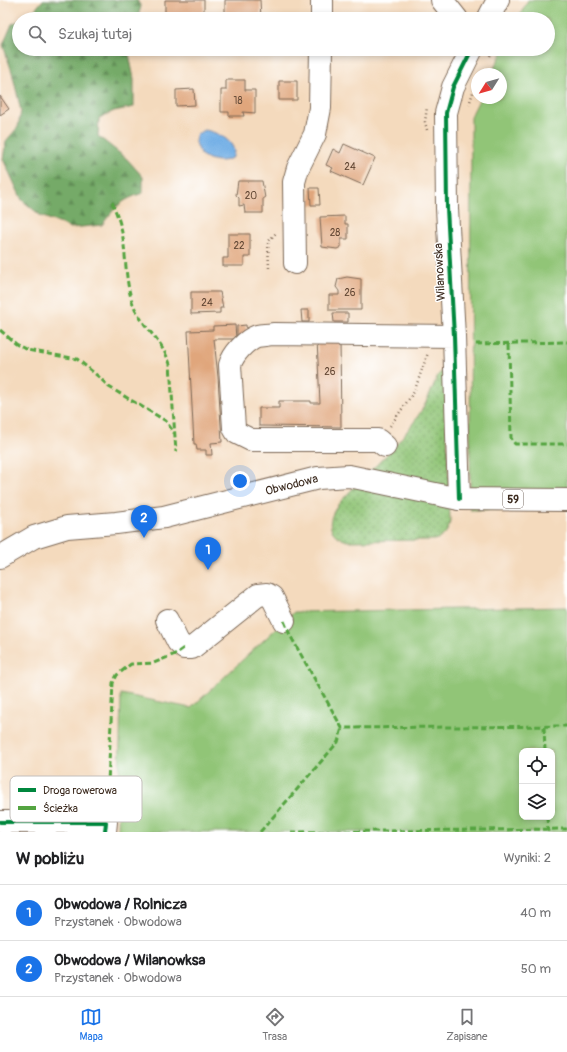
<!DOCTYPE html>
<html lang="pl">
<meta charset="utf-8">
<style>
:root{--surface:#fff;--page:#f2f2f2;--text:#202124;--muted:#757577;--line:#e0e0e0;--accent:#1a73e8}
body{margin:0;font-family:Pangolin,sans-serif;background:var(--page);color:var(--text)}
.controls{position:absolute;right:12px;bottom:12px;display:grid;overflow:hidden;border-radius:8px;box-shadow:0 2px 6px #0003}
.controls button{width:36px;height:36px;display:grid;place-items:center;padding:0;border:0;border-bottom:1px solid var(--line);background:var(--surface);color:var(--text);font:20px sans-serif}
.compass{position:absolute;left:471px;top:68px;width:36px;height:36px;border-radius:50%;background:var(--surface);box-shadow:0 2px 6px #0003;rotate:233deg}
.you{position:absolute;left:240px;top:481px;width:14px;height:14px;margin:-10px;border:3px solid #fff;border-radius:50%;background:#1a73e8;box-shadow:0 0 0 6px #1a73e833}
.badge{display:grid;place-items:center;width:26px;height:26px;border-radius:50%;background:var(--accent);color:#fff;font-size:13px;font-weight:700}
.pin{position:absolute;translate:-50% -33px;filter:drop-shadow(0 1px 2px #0008)}
.pin::after{content:'';position:absolute;top:21px;width:14px;height:12px;background:inherit;clip-path:polygon(0 0,100% 0,50% 100%)}
.list{margin:0;padding:0;list-style:none}
h2{display:flex;justify-content:space-between;align-items:center;height:52px;margin:0;padding:0 16px;font-size:17px}
h2 small{font-size:13px;font-weight:400;color:var(--muted)}
.list li{display:grid;grid-template-columns:26px 1fr auto;gap:12px;align-items:center;box-sizing:border-box;height:56px;padding:0 16px;border-top:1px solid var(--line)}
.list b{display:block;font-size:15px;white-space:nowrap}
.list p{margin:0;font-size:13px;white-space:nowrap;color:var(--muted)}
.list em{font-size:13px;font-style:normal;color:var(--muted)}
.icon{flex:none;width:22px;height:22px;fill:none;stroke:currentColor;stroke-width:2;stroke-linecap:round;stroke-linejoin:round}
.map{position:relative;flex:none;width:567px;height:832px;overflow:hidden}
.search{position:absolute;background:var(--surface);box-shadow:0 2px 6px #0003;left:12px;right:12px;top:12px;height:44px;display:flex;align-items:center;gap:10px;box-sizing:border-box;padding:0 14px;border-radius:22px;color:var(--muted);font-size:15px}
.sheet{height:164px;background:var(--surface)}
nav{display:flex;justify-content:space-around;align-items:center;box-sizing:border-box;height:56px;border-top:1px solid var(--line);background:var(--surface);font-size:11px;color:var(--muted)}
nav a{display:grid;justify-items:center;gap:2px}
nav .on{color:var(--accent)}
.map>svg:first-child{display:block}
.grass{fill:url(#grass-dots);stroke:#66784a}
.forest{fill:url(#forest-firs);stroke:#586a43}
.green{fill:#91c577;stroke:#66784a;fill-rule:evenodd}
.water{fill:#74b0e6;stroke:#586d82}
.building{fill:#e0a67c}
.lines{fill:none;stroke-linecap:round;stroke-linejoin:round}
.minor-casing{stroke:#7c6856;stroke-width:24}
.major-casing{stroke:#7c6856;stroke-width:24}
.path{stroke:#7c6856;stroke-width:2.5;stroke-dasharray:1 3;stroke-linecap:butt}
.minor{stroke:#fff;stroke-width:22}
.major{stroke:#fff;stroke-width:22}
.quiet{stroke:#54a441;stroke-width:3;stroke-dasharray:6 3;stroke-linecap:butt}
.cycleway-casing{stroke:#fff;stroke-width:6}
.cycleway{stroke:#00873e;stroke-width:4}
.labels{text-anchor:middle;dominant-baseline:central;stroke-width:3;stroke-linejoin:round;paint-order:stroke}
.number-label{font-size:10px;fill:#644936}
.shield{fill:#fff;stroke:#766a62;stroke-width:1}
.shield-label{font-size:11px;font-weight:bold;fill:#3b2a1e}
.street-label{font-size:12px;fill:#3b2a1e;stroke:#fff}
.key{fill:#fff;stroke:#c4bfbc;stroke-width:1}
.key-label{font-size:11px;fill:#3b2a1e}
</style>
<div class="map">
<svg width="567" height="832" viewBox="0 0 567 832">
<defs>
<pattern id="grass-dots" width="8" height="8" patternUnits="userSpaceOnUse"><rect width="8" height="8" fill="#91c577"/><path d="M2 2h.1M6 6h.1" fill="none" stroke="#78a061" stroke-width="1.8" stroke-linecap="round"/></pattern>
<pattern id="forest-firs" width="22" height="20" patternUnits="userSpaceOnUse"><rect width="22" height="20" fill="#74aa68"/><path d="M5 1l3.5 6h-7zM16 11l3.5 6h-7z" fill="#608b55"/></pattern>
</defs>
<rect width="100%" height="100%" fill="#fff"/>
<filter id="ink" filterUnits="userSpaceOnUse"><feTurbulence type="fractalNoise" baseFrequency=".025" numOctaves="2"/><feDisplacementMap in="SourceGraphic" scale="8" xChannelSelector="R" yChannelSelector="G"/><feConvolveMatrix kernelMatrix="1 2 1 2 8 2 1 2 1" color-interpolation-filters="sRGB"/></filter>
<filter id="wash" filterUnits="userSpaceOnUse"><feTurbulence type="fractalNoise" baseFrequency=".012" numOctaves="4" result="noise"/><feDisplacementMap in="SourceGraphic" scale="16" xChannelSelector="R" yChannelSelector="G"/><feGaussianBlur stdDeviation="0.9" result="paint"/><feColorMatrix in="noise" values="0 0 0 0 0 0 0 0 0 0 0 0 0 0 0 0 0 1.4 0 .05"/><feComposite in="paint" operator="in"/></filter>
<g filter="url(#wash)">
<rect width="100%" height="100%" fill="#f4dabd"/>
<path class="grass" d="M441 372 445 375 450 521C449 530 444 538 434 540L347 541C324 533 328 518 340 502 368 472 402 444 423 408 429 398 433 386 438 375Z"/>
<path class="forest" d="M43 0H137L141 7 137 19H22L31 14Z
M19 21V49H128L134 79V107L114 111 99 118 98 136 127 159 143 177V193C121 200 116 206 102 225L71 228 41 216 22 200 3 159 6 141 18 127 21 111 12 72 3 45 12 24Z"/>
<path class="green" d="M528 0H567V508L470 510 471 116 480 98H501V74H491L504 49H548V19H518Z
M567 607V832H118L121 694 191 708 294 612ZM522 751H552V817H522Z"/>
<path class="water" d="M205 130C216 132 232 139 234 151L233 157C223 164 211 161 201 155L195 141 197 134Z"/>
<g id="blocks">
<path class="building" d="M165 0H204V18L165 19Z
M225 0H260L261 19H225Z
M226 80H245V90H255V113L243 112 244 116H229V112H221V90H226Z
M279 81H297V100H279Z
M194 89 195 105 176 106V90Z
M0 96 9 109 0 115Z
M344 144 375 158 363 185 331 171 333 168 326 165 333 149 340 153Z
M238 181H262L265 198H263V213H245L244 205 239 206V198L236 195Z
M310 188H319L320 205H311Z
M345 216V224H348V239H341V247L337 249 322 247 320 217Z
M228 234H250V257H244V266H223V258H228Z
M347 277 361 279V310H329V295H339V291L336 287 338 279Z
M191 292H220L223 308H220V313L191 314Z
M301 310H309V322H302Z
M333 313H348V322H334Z
M235 325 236 339H214L218 377 222 442 211 443 212 455H206V450H197L196 444H194L188 331 213 330V326Z
M246 325 247 336 237 337V326Z
M317 340H340L341 427 259 426V408H279V401H311V403H320Z"/>
</g>
</g>
<g filter="url(#ink)">
<use href="#blocks" fill-opacity="0" stroke="#7c6856" stroke-width="1"/>
<g class="lines">
<g class="minor-casing">
<path id="minor" d="M442 0 457 19
M322 19V0
M488 19 498 0
M295 263 294 182 298 168 315 134 320 108 321 49
M385 446 378 440H251L237 433 234 428 230 365C233 354 246 340 257 336 262 335 268 335 273 334L454 336
M459 499 454 336 447 208 446 113 453 87 472 49
M167 620 178 642 184 648H192L258 595 267 594 272 597 284 621
M0 822H106L105 832"/>
</g>
<g class="major-casing">
<g id="major">
<path id="s1" d="M0 557 34 537 67 527 116 523 164 517 318 478 349 476 459 499 567 500"/>
</g>
</g>
<path class="path" d="M490 56 493 49
M469 105 474 89
M427 130 425 122 427 107
M269 268 268 242 276 233
M390 426 414 392 428 353"/>
<use href="#minor" class="minor"/>
<use href="#major" class="major"/>
<path class="quiet" d="M112 202C115 210 119 219 121 228 127 253 124 279 133 304 142 327 161 339 170 364L176 452
M0 330 16 344 27 350 77 359 99 377 109 387 166 421 174 433
M476 344 567 342
M509 344 511 438 515 444H567
M284 621 290 635 342 728 567 726
M544 727 545 751
M547 817 548 832
M106 822 113 683 117 675 131 664 154 663 175 654 184 648
M260 832 338 742 342 728
M291 832 567 829"/>
<g class="cycleway-casing">
<path id="cycleway" d="M459 499 454 336 447 208 446 113 453 87 472 49
M0 822H106L105 832"/>
</g>
<use href="#cycleway" class="cycleway"/>
</g>
</g>
<g class="labels">
<g class="number-label">
<text x="238" y="101">18</text>
<text x="350" y="167">24</text>
<text x="251" y="196">20</text>
<text x="335" y="233">28</text>
<text x="239" y="246">22</text>
<text x="350" y="293">26</text>
<text x="207" y="303">24</text>
<text x="330" y="372">26</text>
</g>
<rect class="shield" x="503" y="490" width="20" height="18" rx="3"/>
<g class="shield-label">
<text x="513" y="499">59</text>
</g>
<g class="street-label">
<text transform="translate(440 272) rotate(-93)">Wilanowska</text>
<text stroke="none"><textPath href="#s1" startOffset="303">Obwodowa</textPath></text>
</g>
</g>
<rect x="10" y="776" width="132" height="46" rx="6" class="key"/>
<rect x="18" y="788" width="18" height="4" fill="#00873e"/>
<rect x="18" y="806" width="18" height="4" fill="#54a441"/>
<g class="key-label">
<text x="43" y="794">Droga rowerowa</text>
<text x="43" y="812">Ścieżka</text>
</g>
</svg>
<div class="controls">
<button><svg class="icon" aria-label="locate" viewBox="0 0 24 24"><circle cx="12" cy="12" r="6"/><path d="M12 2v4M12 18v4M2 12h4M18 12h4"/></svg></button>
<button><svg class="icon" aria-label="layers" viewBox="0 0 24 24"><path d="M12 4l9 5-9 5-9-5zM3 14l9 5 9-5"/></svg></button>
</div>
<svg class="compass" viewBox="-18 -18 36 36"><path d="M0-13l5 13h-10z" fill="#e53935"/><path d="M0 13l5-13h-10z" fill="#757577"/></svg>
<div class="you"></div>
<div class="pin badge" style="left:208px;top:570px">1</div>
<div class="pin badge" style="left:144px;top:538px">2</div>
<div class="search"><svg class="icon" aria-label="search" viewBox="0 0 24 24"><circle cx="10" cy="10" r="6"/><path d="M15 15l6 6"/></svg>Szukaj tutaj</div>
</div>
<section class="sheet">
<h2>W pobliżu<small>Wyniki: 2</small></h2>
<ul class="list">
<li><span class="badge">1</span><div><b>Obwodowa / Rolnicza</b><p>Przystanek · Obwodowa</p></div><em>40 m</em></li>
<li><span class="badge">2</span><div><b>Obwodowa / Wilanowksa</b><p>Przystanek · Obwodowa</p></div><em>50 m</em></li>
</ul>
</section>
<nav>
<a class="on"><svg class="icon" aria-label="map" viewBox="0 0 24 24"><path d="M3 6l6-2 6 2 6-2v14l-6 2-6-2-6 2zM9 4v14M15 6v14"/></svg>Mapa</a>
<a><svg class="icon" aria-label="directions" viewBox="0 0 24 24"><path d="M12 3l9 9-9 9-9-9zM9 14v-3h6M13 9l2 2-2 2"/></svg>Trasa</a>
<a><svg class="icon" aria-label="saved" viewBox="0 0 24 24"><path d="M7 4h10v16l-5-4-5 4z"/></svg>Zapisane</a>
</nav>
